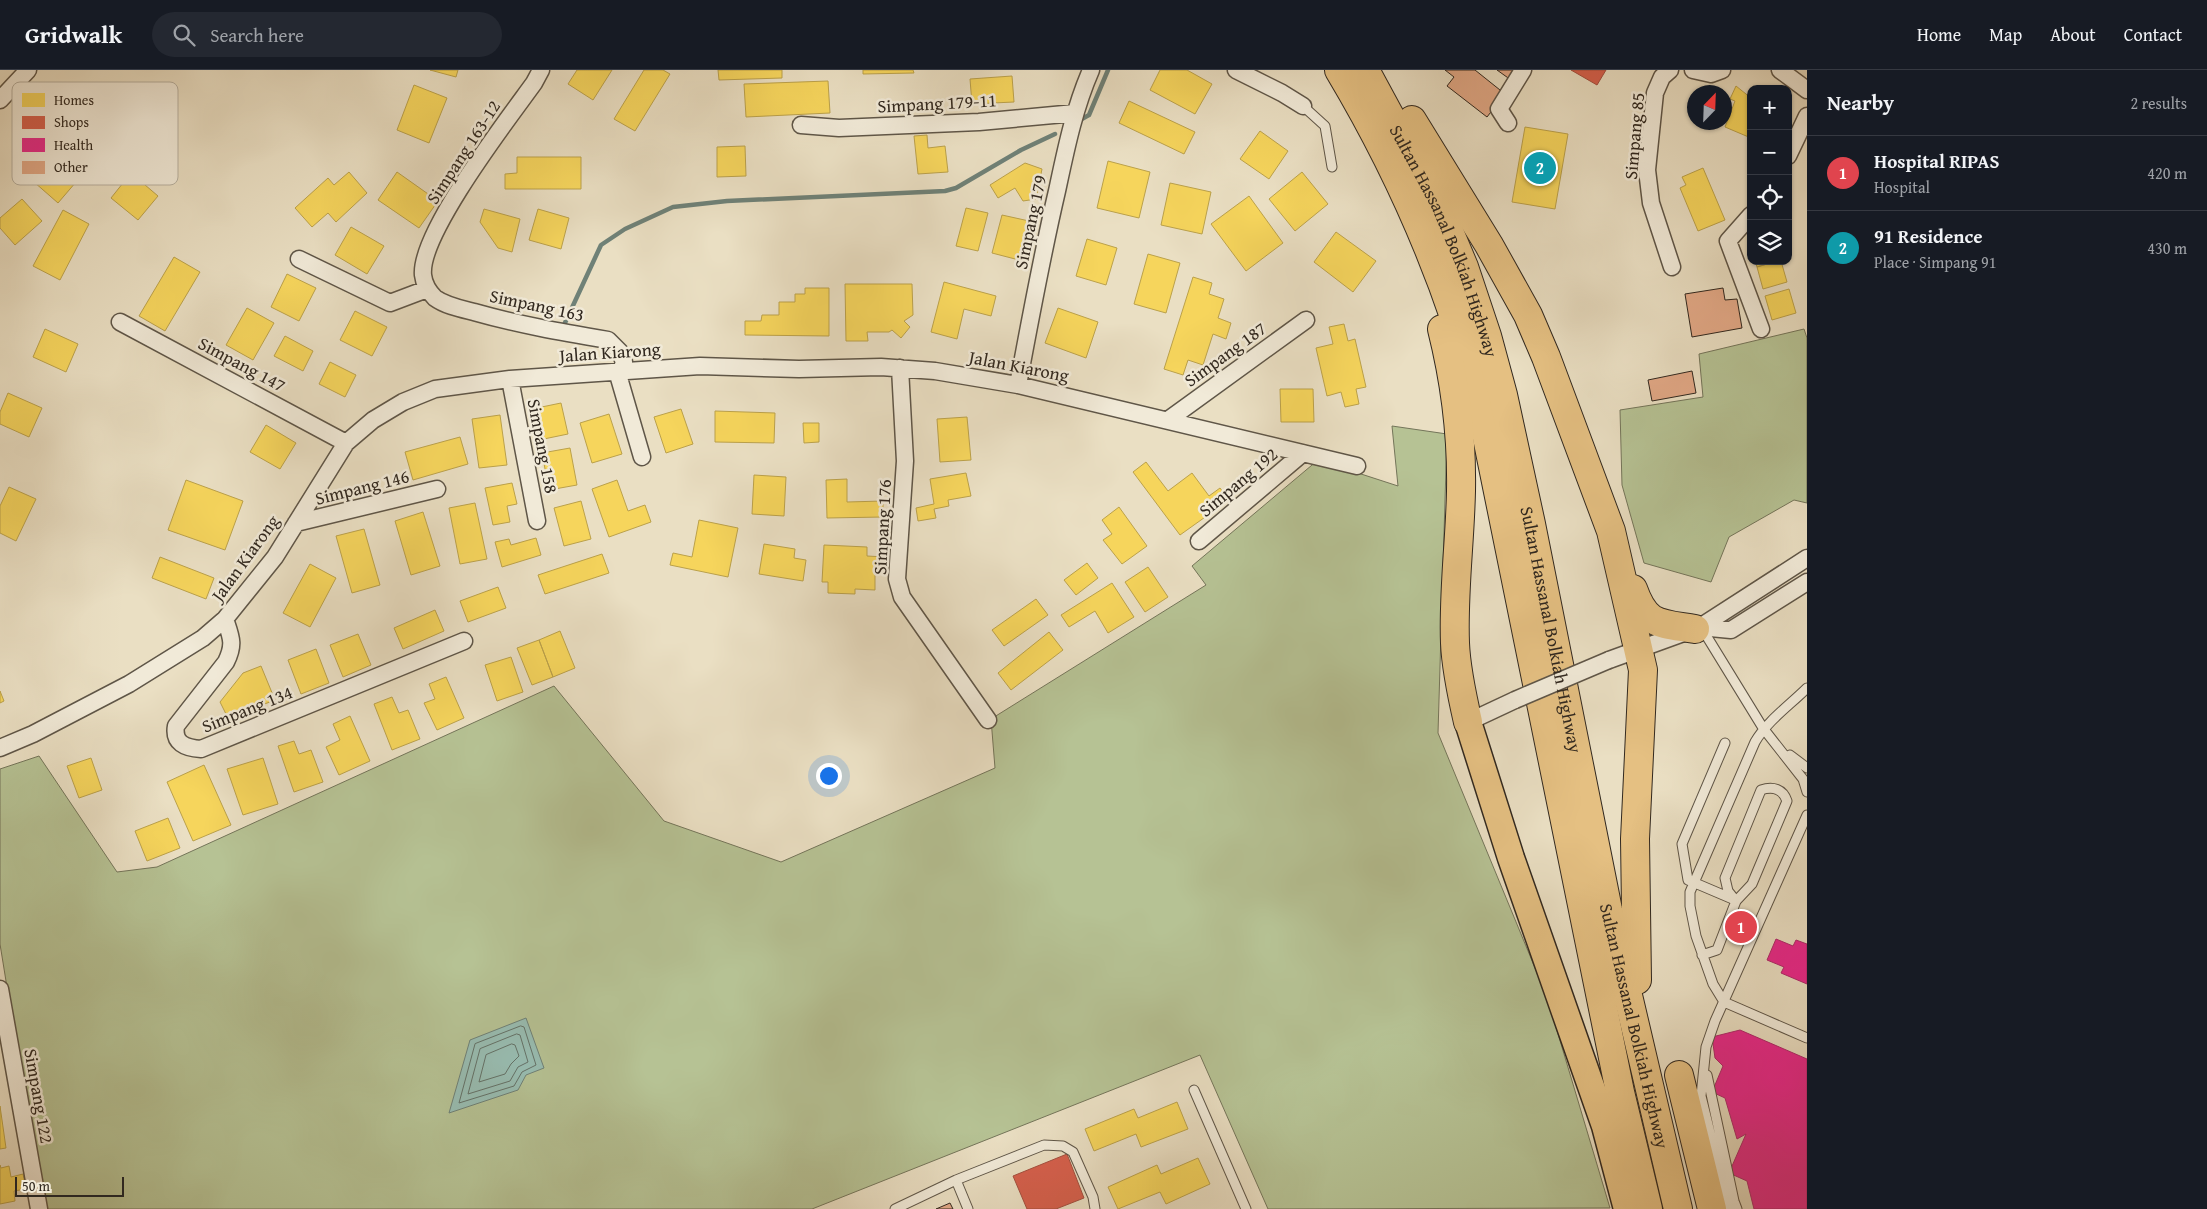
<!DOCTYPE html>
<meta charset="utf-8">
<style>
:root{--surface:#171b24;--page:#242831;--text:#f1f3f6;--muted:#9ea1a6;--line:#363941;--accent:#db2777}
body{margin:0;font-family:"Gentium Book Plus",serif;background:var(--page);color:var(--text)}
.controls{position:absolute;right:15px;top:15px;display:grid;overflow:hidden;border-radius:10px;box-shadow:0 1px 4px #0004}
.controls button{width:45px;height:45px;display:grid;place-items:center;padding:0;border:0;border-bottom:1px solid var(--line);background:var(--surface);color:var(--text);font:25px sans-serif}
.compass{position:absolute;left:1687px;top:15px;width:45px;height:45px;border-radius:50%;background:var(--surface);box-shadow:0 1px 4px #0004;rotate:23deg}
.scale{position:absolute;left:15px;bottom:12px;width:109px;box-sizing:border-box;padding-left:5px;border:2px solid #31281f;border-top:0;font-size:14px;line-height:18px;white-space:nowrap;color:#31281f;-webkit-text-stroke:4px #f1ead8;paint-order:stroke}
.you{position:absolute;left:828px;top:705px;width:18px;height:18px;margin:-12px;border:4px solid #fff;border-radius:50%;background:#1a73e8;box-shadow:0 0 0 8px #1a73e833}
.badge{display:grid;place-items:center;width:32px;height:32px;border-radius:50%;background:var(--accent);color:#fff;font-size:16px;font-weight:700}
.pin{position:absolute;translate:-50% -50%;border:2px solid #fff;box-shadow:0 1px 5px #0006}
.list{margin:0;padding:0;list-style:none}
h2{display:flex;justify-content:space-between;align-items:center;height:65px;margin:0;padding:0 20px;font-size:21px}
h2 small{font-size:16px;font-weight:400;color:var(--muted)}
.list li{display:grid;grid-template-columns:32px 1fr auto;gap:15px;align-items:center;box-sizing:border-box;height:75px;padding:0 20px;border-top:1px solid var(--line)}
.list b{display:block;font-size:19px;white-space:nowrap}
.list p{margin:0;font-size:16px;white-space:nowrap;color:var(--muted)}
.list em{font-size:16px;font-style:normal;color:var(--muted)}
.icon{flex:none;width:28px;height:28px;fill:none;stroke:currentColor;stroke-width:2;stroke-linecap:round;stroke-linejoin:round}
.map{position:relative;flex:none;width:1807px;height:1139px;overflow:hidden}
header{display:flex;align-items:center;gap:30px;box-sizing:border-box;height:70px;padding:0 25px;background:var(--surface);border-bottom:1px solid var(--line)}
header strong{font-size:24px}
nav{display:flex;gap:28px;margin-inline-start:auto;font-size:18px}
.search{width:350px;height:45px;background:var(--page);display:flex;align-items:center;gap:12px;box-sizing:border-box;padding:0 18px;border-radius:28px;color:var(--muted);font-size:19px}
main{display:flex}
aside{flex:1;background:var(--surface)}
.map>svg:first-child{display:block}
.green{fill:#b6c294;stroke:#74755a}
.water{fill:#98bdb2;stroke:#6f8177}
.homes{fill:#f6d55c;stroke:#bba14a}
.shops{fill:#d6604d;stroke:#a44f3f}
.health{fill:#e7298a;stroke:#b0296a}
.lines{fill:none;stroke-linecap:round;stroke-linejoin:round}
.shore{stroke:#647268;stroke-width:1}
.stream{stroke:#6f8177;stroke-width:4.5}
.building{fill:#e2a987;stroke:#31281f}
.service-casing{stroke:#5f5648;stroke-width:11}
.minor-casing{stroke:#5f5648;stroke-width:19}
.primary-casing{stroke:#31281f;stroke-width:29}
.motorway-casing{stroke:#31281f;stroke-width:30}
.service{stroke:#f1ead8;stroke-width:9}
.minor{stroke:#f1ead8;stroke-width:16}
.primary{stroke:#e5c082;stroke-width:26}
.motorway{stroke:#e5c082;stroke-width:28}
.minor-bridge-casing{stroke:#5f5648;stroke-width:19;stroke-linecap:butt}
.minor-bridge{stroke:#f1ead8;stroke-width:16}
.labels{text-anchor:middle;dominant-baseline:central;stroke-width:5;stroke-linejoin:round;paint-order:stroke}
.street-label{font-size:18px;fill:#31281f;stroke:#f1ead8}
.key{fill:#f1ead8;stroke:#b7b0a0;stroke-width:1}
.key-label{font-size:14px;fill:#31281f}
</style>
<header>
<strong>Gridwalk</strong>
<div class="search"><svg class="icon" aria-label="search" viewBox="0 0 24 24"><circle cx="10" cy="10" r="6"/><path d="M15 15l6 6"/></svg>Search here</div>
<nav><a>Home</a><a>Map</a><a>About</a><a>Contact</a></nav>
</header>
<main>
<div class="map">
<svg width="1807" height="1139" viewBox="0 0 1807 1139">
<rect width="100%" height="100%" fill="#eadfc3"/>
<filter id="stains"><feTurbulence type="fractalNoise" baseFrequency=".004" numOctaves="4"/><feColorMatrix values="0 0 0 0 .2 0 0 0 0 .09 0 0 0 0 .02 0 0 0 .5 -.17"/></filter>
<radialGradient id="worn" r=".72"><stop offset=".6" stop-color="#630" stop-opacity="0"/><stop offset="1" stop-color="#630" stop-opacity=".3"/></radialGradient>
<path class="green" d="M1804 259 1807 268V433L1794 430 1729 467 1711 512 1644 493 1622 415 1620 340 1703 327 1699 284Z
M1392 356 1447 364 1438 663 1547 927 1610 1138 1268 1139 1200 985 812 1139H43L0 874V699L39 686 117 802 157 797 554 616 664 751 781 792 995 698 991 649 1206 515 1192 496 1318 390 1398 416Z"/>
<path class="water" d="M526 948 544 998 526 1005 518 1020 449 1043 470 970Z"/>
<path class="homes" d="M430 0H458L456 7Z
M577 0H612L593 30 568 14Z
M644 0H663L670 4 635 61 614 49Z
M718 0H782V8L719 10Z
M863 0H913L914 3 863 4Z
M1160 0H1187L1212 14 1195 44 1150 20Z
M1012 6 1014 32 972 34 970 9Z
M828 11 830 43 746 47 744 14Z
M414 15 447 28 429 73 397 60Z
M1736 16 1751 28V68L1725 57 1735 31 1730 29Z
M1129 31 1195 62 1184 84 1119 53Z
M1525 57 1568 64 1555 139 1512 132Z
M1260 61 1288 81 1269 109 1240 89Z
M927 65 928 78 945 76 948 102 918 104 914 66Z
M745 76 746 106 717 107V77Z
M517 87H581V119H505V104L517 103Z
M52 91 76 112 58 133 34 112Z
M1108 91 1150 102 1139 148 1097 138Z
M1025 93 1042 99 1036 129 1023 131 1015 118 998 128 990 115Z
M1703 98 1725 150 1698 161 1680 118 1686 115 1682 107Z
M349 102 367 123 336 152 328 143 312 157 295 138 328 108 334 115Z
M397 102 438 131 419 158 378 130Z
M1302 102 1328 134 1295 161 1269 129Z
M131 103 158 126 138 150 111 128Z
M1170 113 1211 122 1202 164 1161 155Z
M1249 126 1283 173 1246 201 1211 154Z
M22 129 42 151 15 175 0 158V148Z
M966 138 988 143 978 181 956 176Z
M484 139 520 149 512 182 498 178 480 152Z
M538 139 569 148 561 179 529 170Z
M63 140 89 154 60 210 33 196Z
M1002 145 1029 151 1019 190 992 183Z
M351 157 384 176 367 204 335 185Z
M1336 162 1376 191 1353 222 1314 192Z
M1087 169 1117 178 1106 215 1076 206Z
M1148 184 1180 193 1166 243 1134 234Z
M174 187 200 202 165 261 139 246Z
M1755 191H1777L1757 197Z
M1777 191H1781L1787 212 1763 219 1757 197Z
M287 204 316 218 299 251 271 237Z
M1193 207 1212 213 1209 224 1224 229 1218 248 1231 253 1226 269 1213 264 1203 295 1188 290 1183 305 1164 299Z
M944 212 996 226 991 246 964 239 957 269 931 262Z
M845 214H912L913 245 904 251 910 257 901 268 892 260 889 262H867L868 271H846Z
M805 218H829V266L745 265V251H761L762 245H779V232H795V224H805Z
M1789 219 1796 243 1772 250 1765 226Z
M247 238 274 253 253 290 226 275Z
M1058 238 1098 252 1086 288 1045 273Z
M355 241 387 257 372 286 340 270Z
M1344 254 1348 271 1355 269 1366 317 1356 319 1359 334 1345 337 1341 322 1327 326 1316 278 1333 274 1329 257Z
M45 259 78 274 66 302 33 287Z
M285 266 313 281 303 301 274 286Z
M330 292 356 305 345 327 319 314Z
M1280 319H1313L1314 352H1281Z
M8 323 42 338 29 367 0 354V342Z
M561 333 568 364 539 370 532 339Z
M681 339 693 374 666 383 654 347Z
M715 341 775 343 774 373 715 372Z
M609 344 622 384 592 393 580 353Z
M500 345 507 395 479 398 472 349Z
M967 347 971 390 940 392 937 349Z
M803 353H819V372L804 373Z
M266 355 296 373 280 399 250 382Z
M460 367 468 394 413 410 405 382Z
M570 378 577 415 549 420 542 383Z
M1146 392 1168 421 1192 403 1209 426 1220 418 1229 430 1180 465 1133 402Z
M966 403 971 426 948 430 949 436 934 439 936 448 918 451 916 438 934 434 930 409Z
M754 405 786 407 784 446 752 444Z
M847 409V432L883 431V447L827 448 826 410Z
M186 410 243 431 225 480 168 460Z
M617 410 628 441 645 435 651 452 609 467 592 419Z
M512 413 517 434 507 436 510 452 493 455 485 418Z
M9 417 36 429 16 471 0 463V436Z
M581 431 591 469 564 476 554 438Z
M475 433 487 489 460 494 449 438Z
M1119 437 1147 476 1122 494 1103 470 1112 464 1102 450Z
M423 442 440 496 411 505 395 451Z
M699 450 738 458 728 507 670 495 673 483 692 487Z
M364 459 380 515 352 523 336 466Z
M536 468 541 485 502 497 495 472 509 469 511 475Z
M764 474 795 479 794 488 806 490 803 511 759 504Z
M824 475 867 477V486L885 487V501H875V520L855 519V524L828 523V512H822Z
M602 484 609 503 545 524 538 505Z
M160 487 214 508 206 529 152 508Z
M1087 493 1098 508 1076 525 1064 510Z
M310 494 336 508 310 557 283 543Z
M1148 497 1168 527 1145 542 1125 512Z
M1112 513 1134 547 1108 563 1095 541 1069 557 1061 545Z
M498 517 506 538 468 552 460 531Z
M1036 529 1048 545 1004 576 992 560Z
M435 540 444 561 403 579 394 558Z
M560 561 575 598 553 607 539 570Z
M1049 562 1063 580 1011 620 998 603Z
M358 564 371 595 343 607 330 575Z
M539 570 553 607 532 615 517 578Z
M316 579 329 613 301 624 288 590Z
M511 587 523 622 497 631 485 595Z
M261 596 275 630 228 648 220 632 243 603Z
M446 607 464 648 437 660 424 633 435 629 429 614Z
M0 621 4 631 0 633Z
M392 627 399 643 408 640 420 669 392 680 374 634Z
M350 646 370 691 339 705 326 677 340 670 333 654Z
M294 671 299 684 311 680 323 712 294 722 278 676Z
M91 688 102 720 79 728 67 696Z
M263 688 278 734 243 745 227 699Z
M204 695 231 755 193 771 167 712Z
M168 748 180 778 147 791 135 761Z
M1177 1032 1188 1059 1141 1077 1136 1064 1094 1081 1085 1059 1134 1039 1138 1048Z
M0 1036 6 1078 0 1079Z
M1198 1088 1210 1114 1166 1134 1160 1122 1118 1139 1108 1117 1157 1095 1161 1104Z
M0 1095 1 1098 9 1096 11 1107 23 1104 26 1119 14 1121 15 1131 0 1134Z"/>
<path class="shops" d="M1571 0H1606L1597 15Z
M1067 1084 1084 1128 1056 1139H1027L1013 1106Z"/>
<path class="health" d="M1776 869 1793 876 1796 870 1807 874V914L1781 903 1784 897 1767 890Z
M1740 960 1807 989V1139H1754L1747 1111 1729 1103 1746 1064 1737 1069 1725 1028 1712 1022 1723 996 1715 988 1712 967Z"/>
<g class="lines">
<path class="shore" d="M521 956 524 957 536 995 522 1002 514 1016 459 1033 475 974Z
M517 964 520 965 528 992 518 997 510 1011 468 1024 480 979Z
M512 974 515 975 519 986 511 994 505 1004 479 1012 486 985Z"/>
<path class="stream" d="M1080 50 1089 45 1108 0
M564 255 601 175 625 159 673 137 727 131 945 121 956 118 1021 80 1055 64"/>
</g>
<path class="building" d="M1445 0H1475L1505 24 1487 47 1447 16 1454 7Z
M1497 0H1518L1511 10Z
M1723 218 1725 230 1737 229 1742 258 1692 267 1685 224Z
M1692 301 1696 323 1652 331 1648 310Z
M950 1133 953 1139H936Z"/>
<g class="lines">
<g class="service-casing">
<path id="service" d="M1303 36 1325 56 1332 97
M1701 557 1763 658 1803 709 1807 722
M1807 618C1790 635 1767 651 1755 672L1690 822V836L1696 866 1713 914 1724 932 1807 968
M1725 673 1682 774 1688 810 1735 830
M1790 685 1807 698
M1702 885 1717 880 1736 831 1752 814 1787 731C1783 719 1773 716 1761 720L1725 808 1728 821 1736 831
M1707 1005 1734 1131 1737 1139
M1194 1020 1246 1139
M956 1110 968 1139
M895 1139 956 1110 1044 1075 1063 1076 1073 1082 1093 1127 1095 1139
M1729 1139 1701 1026 1706 977 1715 951 1807 745"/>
</g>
<g class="minor-casing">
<path id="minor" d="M541 0 534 13C508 49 419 164 423 205 424 214 429 222 435 228 446 236 462 239 474 242 520 255 561 262 608 270L620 282 624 292 619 308 642 387
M1236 0 1282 23 1303 36
M1670 0 1662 7 1655 23 1647 100 1651 133 1672 197
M1693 0 1711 4 1722 0
M1780 0 1807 20
M0 30 28 0
M1508 53 1499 39 1523 0
M801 55 839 58 979 52 1075 43
M1788 86 1807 46
M1751 145 1728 171 1761 259
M299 189 390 233 427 219
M120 252 346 373
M900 298 905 391 897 509 902 527 988 650
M510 309 537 451
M1018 315C1030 250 1042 185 1057 121 1066 79 1074 39 1091 0
M1168 350 1306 250
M296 453 437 419
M1199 471 1303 383
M225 549C231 567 235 574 226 592L176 656C173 673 185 678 201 679L464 571
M1700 557 1731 560 1807 512
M1609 590 1700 557 1807 488
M1468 652 1515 630
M0 678 33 664 129 614 203 568 225 549 275 487 346 373 373 350 403 332 435 319 510 309 700 296 799 299 881 297 935 301 1018 315 1357 396
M0 919 39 1139"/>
</g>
<g class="primary-casing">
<path id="primary" d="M1468 652 1511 788 1605 1056 1627 1139"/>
</g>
<g class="motorway-casing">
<g id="motorway">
<path d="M1339 0C1400 102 1448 213 1479 328L1620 1022 1648 1139"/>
<path id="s1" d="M1365 0 1438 135 1464 197 1487 266 1503 325 1531 454 1608 840 1678 1139"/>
<path d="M1412 50 1489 175 1528 245 1546 287 1611 461 1643 600 1635 769 1637 910"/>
<path d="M1442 259C1455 311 1462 367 1461 421 1460 472 1453 522 1455 573 1456 599 1462 626 1468 652"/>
<path d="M1633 519C1646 556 1659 553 1695 559"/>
<path d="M1679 1005 1712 1139"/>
</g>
</g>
<use href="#service" class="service"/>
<use href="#minor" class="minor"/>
<use href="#primary" class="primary"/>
<use href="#motorway" class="motorway"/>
<g class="minor-bridge-casing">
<path id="minor-bridge" d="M1515 630 1609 590"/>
</g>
<use href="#minor-bridge" class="minor-bridge"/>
</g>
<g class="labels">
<g class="street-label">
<text transform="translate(937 33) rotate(-3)">Simpang 179-11</text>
<text transform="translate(1634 66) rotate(-85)">Simpang 85</text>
<text transform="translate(463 82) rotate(-57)">Simpang 163-12</text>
<text transform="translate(1030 152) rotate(-78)">Simpang 179</text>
<text stroke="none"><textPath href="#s1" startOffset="189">Sultan Hassanal Bolkiah Highway</textPath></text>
<text transform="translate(537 235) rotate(12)">Simpang 163</text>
<text transform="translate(610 282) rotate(-4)">Jalan Kiarong</text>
<text transform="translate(1225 284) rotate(-36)">Simpang 187</text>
<text transform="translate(242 294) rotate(28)">Simpang 147</text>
<text transform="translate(1019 296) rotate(11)">Jalan Kiarong</text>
<text transform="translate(543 376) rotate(79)">Simpang 158</text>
<text transform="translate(1238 412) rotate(-40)">Simpang 192</text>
<text transform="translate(362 417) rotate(-14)">Simpang 146</text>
<text transform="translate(882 457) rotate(-87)">Simpang 176</text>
<text transform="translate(245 488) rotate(-54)">Jalan Kiarong</text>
<text stroke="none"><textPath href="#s1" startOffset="594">Sultan Hassanal Bolkiah Highway</textPath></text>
<text transform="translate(247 639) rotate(-22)">Simpang 134</text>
<text stroke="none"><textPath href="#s1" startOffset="999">Sultan Hassanal Bolkiah Highway</textPath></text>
<text transform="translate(39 1026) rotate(80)">Simpang 122</text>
</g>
</g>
<rect x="12" y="12" width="166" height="103" rx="8" class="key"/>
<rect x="22" y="23" width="23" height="14" fill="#f6d55c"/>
<rect x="22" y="46" width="23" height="13" fill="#d6604d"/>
<rect x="22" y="68" width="23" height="14" fill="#e7298a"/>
<rect x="22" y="91" width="23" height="13" fill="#e2a987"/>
<g class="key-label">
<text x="54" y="35">Homes</text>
<text x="54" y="57">Shops</text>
<text x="54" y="80">Health</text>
<text x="54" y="102">Other</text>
</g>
<rect width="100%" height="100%" filter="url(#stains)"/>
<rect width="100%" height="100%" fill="url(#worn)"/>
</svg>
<div class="controls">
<button>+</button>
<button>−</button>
<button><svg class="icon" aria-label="locate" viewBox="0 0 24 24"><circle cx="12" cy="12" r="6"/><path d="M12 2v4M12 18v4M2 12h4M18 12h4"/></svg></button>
<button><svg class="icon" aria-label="layers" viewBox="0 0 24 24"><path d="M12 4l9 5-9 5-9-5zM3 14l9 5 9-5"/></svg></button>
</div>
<svg class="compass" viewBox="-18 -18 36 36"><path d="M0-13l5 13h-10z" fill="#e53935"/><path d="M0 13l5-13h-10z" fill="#9ea1a6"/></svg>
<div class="scale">50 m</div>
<div class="you"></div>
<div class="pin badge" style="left:1741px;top:857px;background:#e0444e">1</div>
<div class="pin badge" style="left:1540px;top:98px;background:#0f9aa8">2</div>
</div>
<aside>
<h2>Nearby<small>2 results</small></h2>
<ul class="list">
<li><span class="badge" style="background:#e0444e">1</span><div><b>Hospital RIPAS</b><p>Hospital</p></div><em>420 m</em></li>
<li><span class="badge" style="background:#0f9aa8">2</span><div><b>91 Residence</b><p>Place · Simpang 91</p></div><em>430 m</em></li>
</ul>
</aside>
</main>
